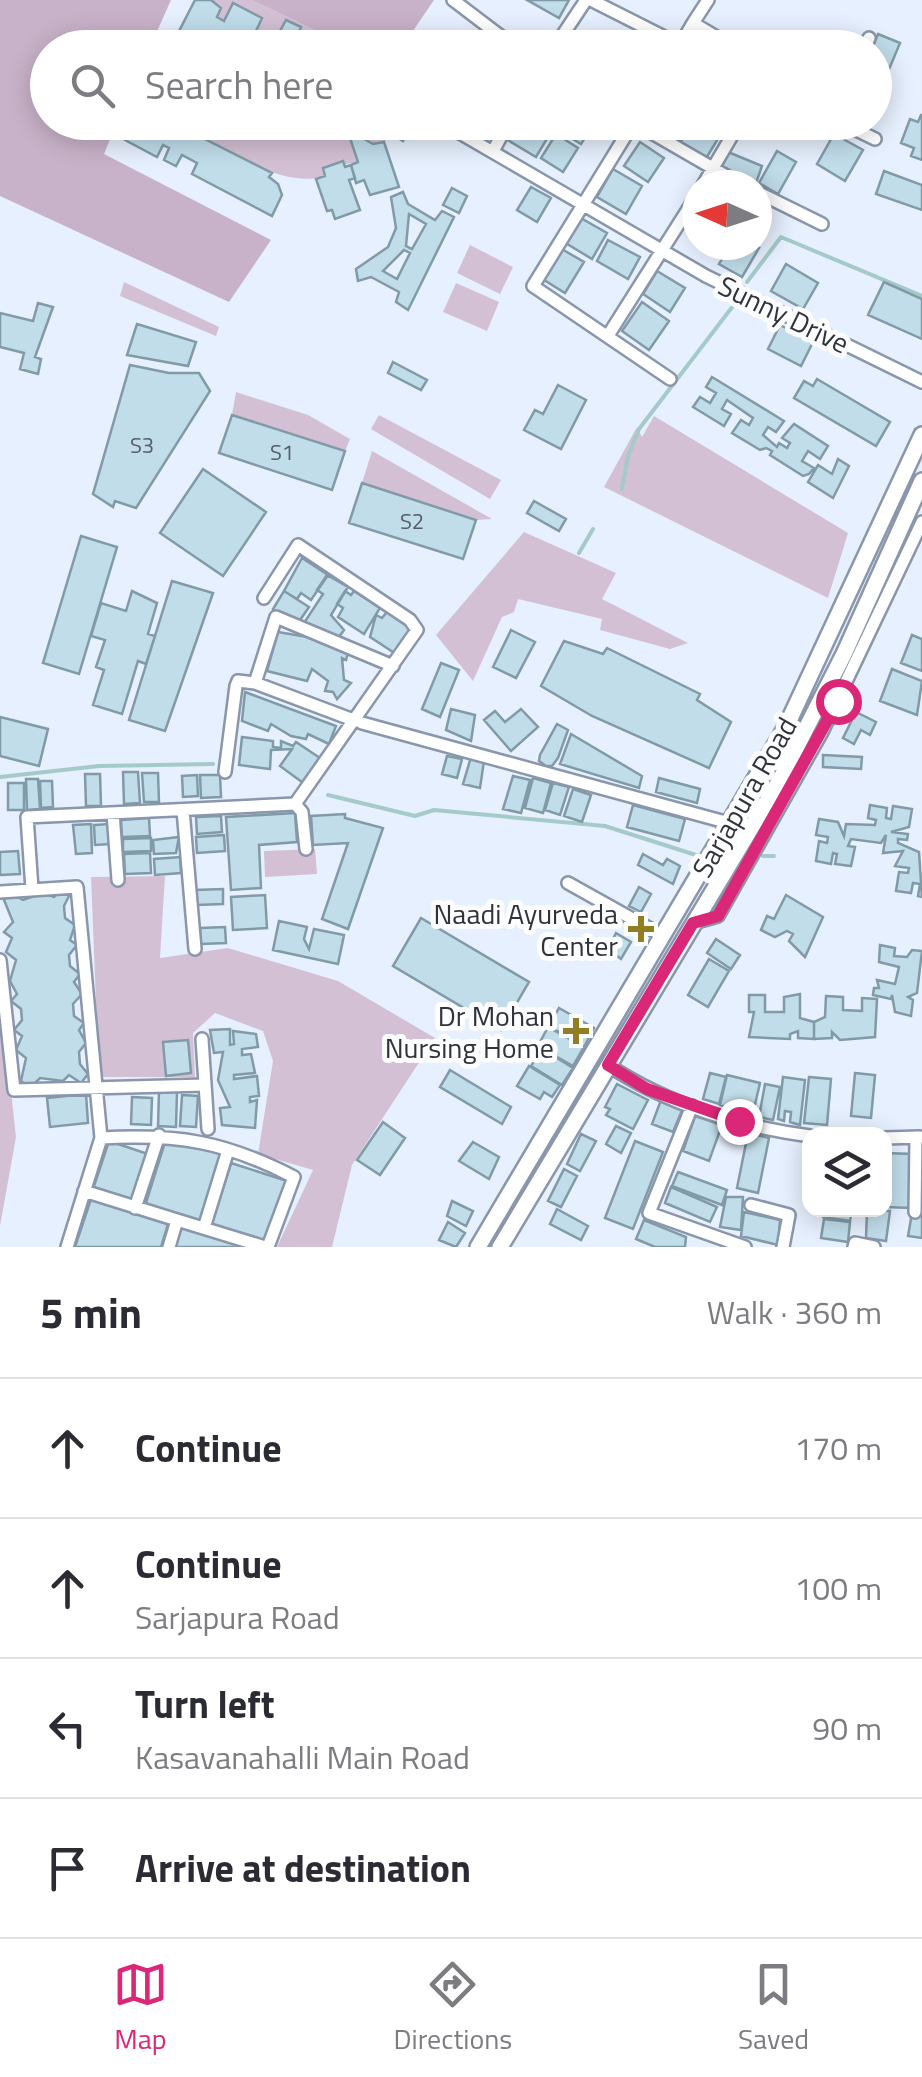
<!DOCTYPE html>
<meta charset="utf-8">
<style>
:root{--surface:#fff;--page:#f2f2f3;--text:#2b2b33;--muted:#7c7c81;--line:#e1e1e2;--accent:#db2777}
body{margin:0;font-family:"Titillium Web",sans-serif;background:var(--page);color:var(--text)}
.controls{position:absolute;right:30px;bottom:30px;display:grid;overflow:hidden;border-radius:20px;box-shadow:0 5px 25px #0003}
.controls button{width:90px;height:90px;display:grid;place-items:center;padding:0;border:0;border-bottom:2px solid var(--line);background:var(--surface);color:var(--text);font:50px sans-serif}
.compass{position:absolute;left:682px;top:170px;width:90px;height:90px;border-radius:50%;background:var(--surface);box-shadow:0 5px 25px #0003;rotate:273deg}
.stop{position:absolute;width:30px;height:30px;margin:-22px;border:8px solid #db2777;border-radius:50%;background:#fff}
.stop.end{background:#db2777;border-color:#fff;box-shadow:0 2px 10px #0008}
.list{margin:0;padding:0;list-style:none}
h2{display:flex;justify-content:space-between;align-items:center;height:130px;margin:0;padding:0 40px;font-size:42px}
h2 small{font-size:32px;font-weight:400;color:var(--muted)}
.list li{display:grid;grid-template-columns:65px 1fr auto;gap:30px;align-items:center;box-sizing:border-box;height:140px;padding:0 40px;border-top:2px solid var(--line)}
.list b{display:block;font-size:38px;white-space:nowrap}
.list p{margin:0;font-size:32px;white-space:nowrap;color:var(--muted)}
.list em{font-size:32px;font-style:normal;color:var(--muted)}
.icon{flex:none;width:55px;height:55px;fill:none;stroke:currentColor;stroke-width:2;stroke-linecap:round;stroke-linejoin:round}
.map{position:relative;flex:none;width:922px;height:1247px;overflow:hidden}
.search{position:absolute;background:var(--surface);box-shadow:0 5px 25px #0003;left:30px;right:30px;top:30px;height:110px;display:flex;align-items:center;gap:25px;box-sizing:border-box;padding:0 35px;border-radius:55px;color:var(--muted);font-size:38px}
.sheet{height:690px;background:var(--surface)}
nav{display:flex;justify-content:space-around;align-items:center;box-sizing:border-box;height:140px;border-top:2px solid var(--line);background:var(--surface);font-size:28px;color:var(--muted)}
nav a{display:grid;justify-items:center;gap:5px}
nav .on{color:var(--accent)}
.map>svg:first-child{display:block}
.green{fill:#d4c0d4}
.forest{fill:#c8b2c9}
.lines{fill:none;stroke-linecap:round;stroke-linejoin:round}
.stream{stroke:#a5caca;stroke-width:4}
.building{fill:#c1ddea;stroke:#809ba7;stroke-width:2.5;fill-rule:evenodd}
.minor-casing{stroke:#8996ab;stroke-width:16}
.major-casing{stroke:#8996ab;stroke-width:20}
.minor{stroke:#fff;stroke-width:11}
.major{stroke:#fff;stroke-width:15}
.route{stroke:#db2777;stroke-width:12}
.poi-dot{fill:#917e24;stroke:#fdfdfd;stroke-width:4}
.labels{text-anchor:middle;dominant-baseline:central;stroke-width:10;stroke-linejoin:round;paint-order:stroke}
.number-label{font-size:22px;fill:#535e68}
.street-label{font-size:28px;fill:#2e333c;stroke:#fdfdfd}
.poi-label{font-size:28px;fill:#2e333c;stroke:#fdfdfd;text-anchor:end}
</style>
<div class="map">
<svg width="922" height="1247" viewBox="0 0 922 1247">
<rect width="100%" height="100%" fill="#e7f0fe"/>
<path class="green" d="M195 0H252L350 47 171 48Z
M171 123H362L386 141 373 144 366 137 350 139 358 162 324 168 325 176C282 191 210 142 171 123Z
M470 245 513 267 500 294 457 273Z
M124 282 219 327 216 336 120 296Z
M456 283 499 302 487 331 443 312Z
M236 392 308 415 350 439 345 451 232 415Z
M379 415 501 480 490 499 371 429Z
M654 416 848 533 828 598 604 487 637 427 642 437Z
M372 451 492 519 476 520 362 483Z
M524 532 616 573 602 599 688 643 670 649 600 630 602 619 518 599 514 612 502 617 473 681 436 635Z
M315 849 317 874 265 877 264 851Z
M165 876 160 958 228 948 338 981 435 1038 352 1165 332 1247H277L313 1170 258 1154 273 1061 263 1031 215 1013 193 1033 195 1077H99L91 877Z
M0 990 16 1137 0 1226Z"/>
<path class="forest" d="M0 0H171L150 47 48 48V122L117 123 104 154 271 240 229 302 0 196Z
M252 0H434L402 47H350Z"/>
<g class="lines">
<path class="stream" d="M747 282 781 237 922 296
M622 489 628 456 639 429 736 302
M579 553 593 529
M0 777 99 766 213 764
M328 795 415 816 434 810 605 826 699 856
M763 856H774"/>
</g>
<path class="building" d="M195 0H211L221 8 217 17 224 21 233 3 262 18 256 31 267 37 261 47 250 42 248 48H186L175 39Z
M527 0H569L559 18Z
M286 20 301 27 294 44 302 48H271Z
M878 34 900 43 885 79 874 75 872 48Z
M921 115H922V160L911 156 914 148 901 143 910 119 918 122Z
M133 122H171L272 173 269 177 278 184 282 195 272 216 192 174 197 163 182 155 176 166 164 160 169 148 163 145 157 157 125 140Z
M372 122H414L403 141Z
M516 122H535L551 132 536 157 506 139Z
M559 122H595L581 144 555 128Z
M692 122 719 137 705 160 679 145Z
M556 134 578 148 563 172 541 158Z
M834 134 863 150 845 181 817 164Z
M357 135 373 144 384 142 399 187 370 195 364 180 356 183 351 165 358 162 350 138Z
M640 142 664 158 648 182 624 166Z
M777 151 796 162 778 194 759 183Z
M728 152 762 166 756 183 721 168Z
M343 161 345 167 351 165 355 178 349 180 360 210 335 219 332 210 327 211 316 179 325 176 323 168Z
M613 169 642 186 626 214 597 197Z
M884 171 922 185V210L876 194Z
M531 187 551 198 537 222 517 210Z
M452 188 467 196 459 213 443 205Z
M403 192 408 204 435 220 442 211 454 217 408 310 396 302 399 292 371 277 358 281 356 269 388 247 396 228 391 197ZM409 214 426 224 412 249 406 246ZM404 250 410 253 397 279 383 271Z
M579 217 607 233 592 259 564 242Z
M608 240 640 257 628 279 597 261Z
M730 245 759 248 742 277 719 264Z
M560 248 584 262 565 293 541 278Z
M786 264 818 283 803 309 771 291Z
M657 271 685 288 670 312 643 294Z
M884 282 922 299V339L868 315Z
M642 302 669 321 649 350 622 331Z
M38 303 53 307 35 357 41 359 38 374 20 369 24 353 0 347V313L33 321Z
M137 324 196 342 188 366 127 355Z
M780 325 813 342 801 366 768 349Z
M393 362 427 380 421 390 388 373Z
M130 365 169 373H199L210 391 136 508 115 501 113 507 93 494Z
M712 377 784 421 776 432 768 427 763 435 777 447 779 443 787 448 790 443 782 438 794 424 828 446 820 459 808 451 802 461 814 468 809 474 803 476 770 455 772 451 766 448 760 450 732 433 741 420 749 425 753 418 727 400 722 409 731 414 724 426 693 407 700 397 710 403 716 393 706 387Z
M817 379 890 422 876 446 794 398 804 381 813 386Z
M558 385 586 400 561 449 524 430 535 410 543 414Z
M232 415 345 451 332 490 219 453Z
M838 459 849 466 833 498 808 482 818 465 832 474Z
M203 469 266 512 223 576 160 533Z
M362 483 476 520 463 559 349 523Z
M534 501 566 519 559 531 527 513Z
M81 536 117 547 79 674 43 663Z
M302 558 328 575 311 600 301 593 297 599 284 591Z
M327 575 348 587 331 615 344 630 336 641 304 623 323 594 317 590Z
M172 581 213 593 165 731 129 720Z
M132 591 157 603 148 634 155 636 146 664 138 661 122 714 93 705 104 670 96 667 105 640 91 636 101 603 126 611Z
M284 591 309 607 298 623 273 609Z
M345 591 351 595 354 591 380 608 364 634 338 617 343 608 337 604Z
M387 612 413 628 396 654 370 637 376 615 382 618Z
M511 630 535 642 516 678 493 667Z
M278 632 319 639 348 653 346 660 342 658 344 680 351 683 337 699 333 692 325 691 328 681 312 669 307 681 267 671Z
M912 635 922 639V671L901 663Z
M564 641 603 654 607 648 700 694 697 700 731 722 709 768 592 716 541 686Z
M441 663 459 670 440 717 422 709Z
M892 669 922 681 917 715 880 701Z
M245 692 336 726 329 744 308 734 306 739 291 736 271 724 268 731 242 721Z
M451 709 475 715 471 741 446 730Z
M521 709 538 727 511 751 484 720 495 711 505 722Z
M856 712 876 722 870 735 861 730 854 744 843 738Z
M0 717 48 729 39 766 0 756Z
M557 724 568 730 558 758 552 766H546L539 761 540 755Z
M571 734 642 776 639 788 560 764Z
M242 737 273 741V747L281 748V741L293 746 296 742 323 760 306 785 280 766 292 749 271 750 270 769 239 765Z
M823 755 862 757 861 769 823 767Z
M447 756 462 759 457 778 442 774Z
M471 757 484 761 480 788 463 784Z
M123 772H138L140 803 124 804Z
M142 773H158L159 802H144Z
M85 774H100L101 806H86Z
M197 775 198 796 183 797 182 776Z
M200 775H220L221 797 201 798Z
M513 776 530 780 521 813 503 809Z
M533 778 551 783 543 813 525 808Z
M659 778 700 789 697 803 656 792Z
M26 779H38L40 809 27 810Z
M40 781H52L53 807 41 808Z
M8 783H24V810H8Z
M553 783 569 787 560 815 545 810Z
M573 789 591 795 582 822 564 816Z
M633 805 685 819 679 841 627 827Z
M870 805 887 808 886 818 891 819 893 806 912 809 909 827 891 832 908 834 907 840 898 839V843L919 852 922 897 918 896 920 884 913 883 911 893 896 891 899 872 908 873 909 868 895 866 903 851 883 853 886 835 881 843 851 839 848 846 855 847 851 866 835 864 837 854 833 853 831 864 816 861 819 841 827 843 828 837 816 835 819 819 838 822 844 836 846 824 875 825 876 820 868 818Z
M295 813 297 842 259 845 261 888 231 890 226 817Z
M345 814V818L383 828 348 929 322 919 348 843 313 845 311 816Z
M221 816 222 832 197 834 196 817Z
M149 818 150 836 122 837 121 820Z
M91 824 92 853 76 854 73 825Z
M110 824 111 844 95 845 94 825Z
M224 835 225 851 197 853 196 837Z
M179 837 176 853 154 854 153 840Z
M151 838V851L123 852V839Z
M18 851 20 874 0 875V852Z
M150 853 151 873 125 874 124 854Z
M643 854 663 865 667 859 680 866 673 884 638 865Z
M180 857 181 873 155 875 154 859Z
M639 887 651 894 641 912 629 906Z
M61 888 70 894 64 906 65 918 75 925 70 940 77 945 69 955 70 966 80 974 74 982 82 994 73 1004 74 1016 84 1023 79 1030 86 1043 79 1052 80 1064 88 1074 81 1083 69 1075 63 1081 40 1078 30 1088 21 1081 26 1058 16 1050 22 1036 14 1030 22 1020 21 1009 11 1001 17 994 10 981 16 960 6 952 12 938 4 932 13 922 4 900 10 893 23 900 44 893 54 897Z
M223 889V904L196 905 195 890Z
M265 895 267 928 233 930 231 897Z
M786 895 823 917 805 957 789 941 793 934 787 931 775 937 761 930 767 916 774 919Z
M421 918 529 982 501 1030 393 966Z
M279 921 307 927 304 939 309 949 314 929 344 935 338 964 273 950Z
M225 927 226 943 201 944 200 928Z
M616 933 631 942 621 959 608 949Z
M716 939 740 955 731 969 707 953Z
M880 945 895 948 894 956 907 957 912 950 922 951 917 993 908 997 913 1000 911 1016 895 1012 892 995 891 999 873 995 874 988H879L877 980 895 984 899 967 879 962Z
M709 959 729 971 708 1007 688 995Z
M800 994V1018L814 1022V1039L798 1038V1031L790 1034V1039L749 1037 754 1012H749V995H765V1012H784V997Z
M826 996 843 997V1010L862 1011V998L877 999 875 1037 840 1040 832 1032V1038L814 1039V1022L825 1017Z
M559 1008 594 1028 584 1047 549 1026Z
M548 1027 584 1047 573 1066 538 1046Z
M230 1029V1045L234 1044 233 1031 256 1034 258 1047 242 1049V1055L251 1054 255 1073 234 1075V1079L257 1076 259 1096 250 1097V1102L257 1100 255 1128 222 1125 220 1108 230 1107 218 1080 223 1052 214 1053 210 1030Z
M188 1040 191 1073 166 1076 163 1042Z
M549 1053 573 1068 562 1085 531 1066 538 1055 545 1059Z
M529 1066 560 1085 552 1097 544 1092 540 1099 517 1086Z
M450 1070 511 1107 502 1124 440 1087Z
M710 1073 726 1077 719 1104 703 1099Z
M855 1073 875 1075 871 1118 851 1116Z
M727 1075 760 1083 753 1113 720 1105Z
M783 1077 805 1080 800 1125 790 1122 791 1112 785 1111 784 1121 778 1119Z
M809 1077 831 1079 827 1125 804 1123Z
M617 1084 648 1100 633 1129 606 1115 610 1109 605 1107Z
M765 1084 780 1087 773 1120 759 1117Z
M159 1091 177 1092 176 1127 158 1126Z
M86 1094 88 1123 50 1127 47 1098Z
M182 1095 198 1096 196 1127 180 1126Z
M132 1097 152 1098 151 1125 131 1124Z
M661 1100 683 1108 673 1132 652 1124Z
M695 1116 722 1125 709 1161 683 1151Z
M383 1122 405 1138 380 1175 357 1160Z
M616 1126 631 1133 621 1153 606 1144Z
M748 1133 769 1138 758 1193 737 1188Z
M581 1134 596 1141 580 1171 567 1164Z
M167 1136 224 1154 202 1224 145 1206Z
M109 1141 151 1155 135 1203 93 1189Z
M635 1141 663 1152 633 1229 605 1218Z
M473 1142 499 1157 489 1179 459 1161Z
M884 1153 913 1154 912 1208 884 1207Z
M231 1163 287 1181 267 1244 211 1226Z
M564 1169 577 1176 561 1207 548 1201Z
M678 1172 727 1190 722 1205 672 1186Z
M671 1187 717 1207 710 1222 665 1203Z
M726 1197H743L741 1230 720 1227Z
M91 1199 168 1224 161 1247H75Z
M452 1201 473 1211 466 1226 447 1216Z
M557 1209 588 1226 581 1240 550 1224Z
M824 1210H852L850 1221 823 1217Z
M867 1210 890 1211 886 1241 866 1238Z
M744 1212 780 1220 778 1245 741 1236Z
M912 1213 922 1215V1238L908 1236Z
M824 1219 850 1222 848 1242 821 1238Z
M644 1220 686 1237 685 1247H655L636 1239Z
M448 1222 465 1233 456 1247 439 1240Z
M179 1226 245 1247H173Z"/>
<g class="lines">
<g class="minor-casing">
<path id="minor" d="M453 0 516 48
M591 0 680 45 693 23 735 48
M693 23 708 0
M554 48 586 0
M865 48 869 38
M441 122 706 276 922 382
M633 122 742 185
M634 122 533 286 670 379
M840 122 875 139
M493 151 509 122
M703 185 740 122
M757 192 822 224
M609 334 697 195
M356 721 255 683 276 617 393 666
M362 723 729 823
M225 772 236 686 238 681 255 683
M295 804 302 812 306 849
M183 810 195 949
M113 813 118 880
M568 883 663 936
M32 889 27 817 295 804 417 630 410 620 298 545 264 598
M0 892 77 887 101 1138 67 1247
M693 923 718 916 822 732 922 522
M0 960 14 1090 205 1085
M202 1039 208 1129
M608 1065C666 1104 741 1127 810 1136
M692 1106 649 1213 745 1247
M101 1138C178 1134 224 1141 294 1177L268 1247
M884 1138 920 1137
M84 1191 177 1220 169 1247
M751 1205 789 1215 783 1247
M135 1208 159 1135
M915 1212 916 1137
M177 1220 265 1247
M204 1228 228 1150
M854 1247 855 1243 874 1247"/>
</g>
<g class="major-casing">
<path id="major" d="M478 1247 786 727 922 435
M500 1247 781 778 844 654 922 481"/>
</g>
<use href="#minor" class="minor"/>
<use href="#major" class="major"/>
</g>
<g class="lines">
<path class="route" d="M739 1121 647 1089 608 1065 693 923 718 916 838 701"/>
</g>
<g class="poi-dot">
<path d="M636 914h10v10h10v10h-10v10h-10v-10h-10v-10h10z"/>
<path d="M571 1016h10v10h10v10h-10v10h-10v-10h-10v-10h10z"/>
</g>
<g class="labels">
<g class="number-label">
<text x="142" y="445">S3</text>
<text x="282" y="452">S1</text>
<text x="412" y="521">S2</text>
</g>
<g class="street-label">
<text transform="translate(784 314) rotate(26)">Sunny Drive</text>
<text transform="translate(744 797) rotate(-60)">Sarjapura Road</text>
</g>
<g class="poi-label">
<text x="618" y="913">Naadi Ayurveda<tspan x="618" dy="32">Center</tspan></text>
<text x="554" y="1015">Dr Mohan<tspan x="554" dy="32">Nursing Home</tspan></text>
</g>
</g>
</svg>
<div class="controls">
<button><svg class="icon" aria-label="layers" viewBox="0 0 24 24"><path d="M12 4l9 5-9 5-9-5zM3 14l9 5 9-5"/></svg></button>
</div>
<svg class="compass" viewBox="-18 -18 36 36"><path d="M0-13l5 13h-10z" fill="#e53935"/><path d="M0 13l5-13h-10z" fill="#7c7c81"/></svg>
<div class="stop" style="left:838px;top:701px"></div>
<div class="stop end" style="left:739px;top:1121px"></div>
<div class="search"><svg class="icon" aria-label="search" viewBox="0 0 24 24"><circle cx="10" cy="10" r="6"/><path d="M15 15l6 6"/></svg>Search here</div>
</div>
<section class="sheet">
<h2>5 min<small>Walk · 360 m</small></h2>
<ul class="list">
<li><svg class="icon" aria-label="ahead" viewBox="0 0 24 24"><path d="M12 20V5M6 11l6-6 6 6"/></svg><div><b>Continue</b></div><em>170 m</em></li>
<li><svg class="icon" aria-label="ahead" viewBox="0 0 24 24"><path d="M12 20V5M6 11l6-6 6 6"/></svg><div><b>Continue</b><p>Sarjapura Road</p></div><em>100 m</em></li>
<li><svg class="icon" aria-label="left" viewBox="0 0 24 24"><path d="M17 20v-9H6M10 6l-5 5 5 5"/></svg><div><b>Turn left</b><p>Kasavanahalli Main Road</p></div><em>90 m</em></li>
<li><svg class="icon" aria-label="arrive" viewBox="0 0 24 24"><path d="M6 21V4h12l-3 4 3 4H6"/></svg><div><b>Arrive at destination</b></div></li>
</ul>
</section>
<nav>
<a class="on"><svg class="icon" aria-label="map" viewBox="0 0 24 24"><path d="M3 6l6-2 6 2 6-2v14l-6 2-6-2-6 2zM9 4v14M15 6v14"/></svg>Map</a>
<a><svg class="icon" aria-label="directions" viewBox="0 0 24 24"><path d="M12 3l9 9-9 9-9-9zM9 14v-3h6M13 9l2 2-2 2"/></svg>Directions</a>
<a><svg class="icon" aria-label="saved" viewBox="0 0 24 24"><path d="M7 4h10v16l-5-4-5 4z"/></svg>Saved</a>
</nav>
